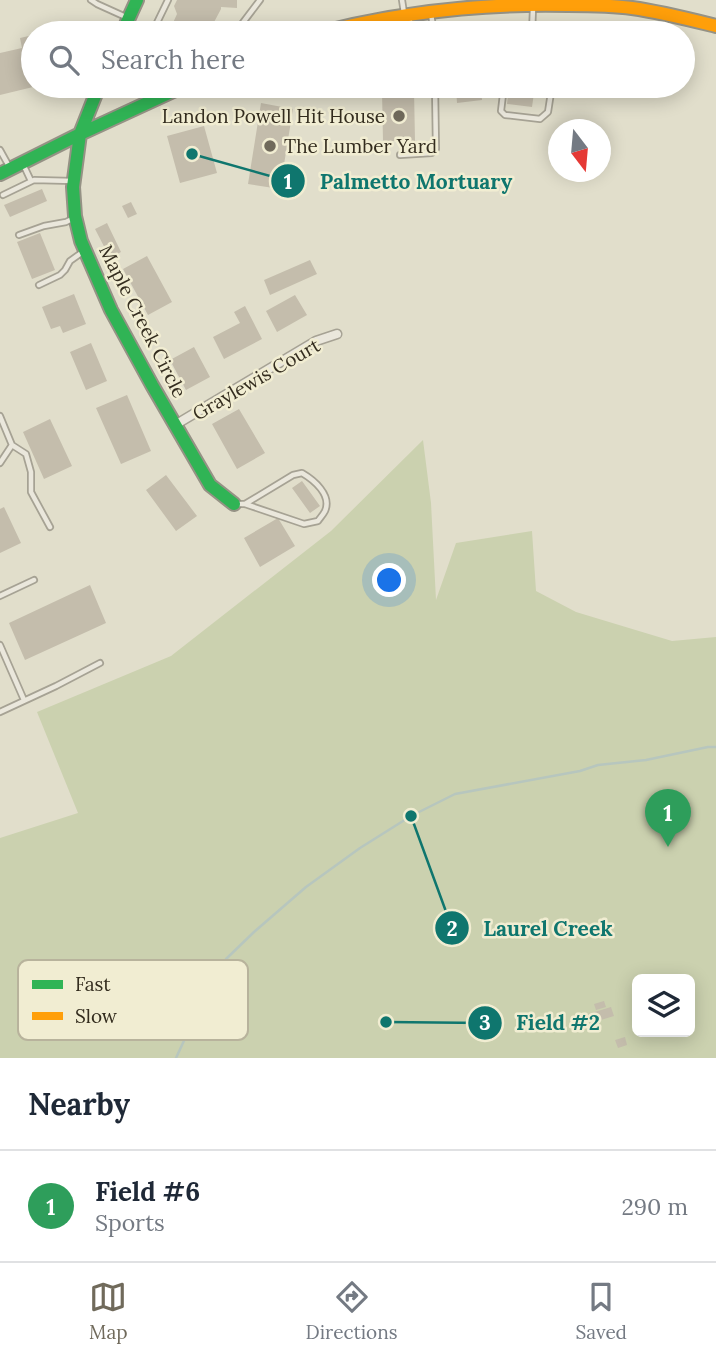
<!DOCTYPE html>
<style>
:root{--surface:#fff;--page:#f2f2f3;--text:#1f2937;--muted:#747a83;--line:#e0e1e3;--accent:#706a5b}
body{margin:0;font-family:Lora,serif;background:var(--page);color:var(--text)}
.controls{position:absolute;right:21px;bottom:21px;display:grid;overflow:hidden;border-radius:10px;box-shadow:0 4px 18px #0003}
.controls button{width:63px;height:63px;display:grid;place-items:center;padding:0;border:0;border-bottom:2px solid var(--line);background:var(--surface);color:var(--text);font:35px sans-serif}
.compass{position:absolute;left:548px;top:119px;width:63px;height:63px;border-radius:50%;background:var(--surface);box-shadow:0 4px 18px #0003;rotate:164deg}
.you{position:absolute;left:390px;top:581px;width:24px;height:24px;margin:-18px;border:5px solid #fff;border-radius:50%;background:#1a73e8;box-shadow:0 0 0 10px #1a73e833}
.badge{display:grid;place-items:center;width:46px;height:46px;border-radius:50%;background:var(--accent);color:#fff;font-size:23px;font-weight:700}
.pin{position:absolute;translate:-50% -58px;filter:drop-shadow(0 2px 4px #0008)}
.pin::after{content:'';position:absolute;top:37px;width:24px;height:21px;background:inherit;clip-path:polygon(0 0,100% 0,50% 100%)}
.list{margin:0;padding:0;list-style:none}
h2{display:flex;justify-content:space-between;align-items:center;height:91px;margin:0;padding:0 28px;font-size:30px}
h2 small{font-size:23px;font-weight:400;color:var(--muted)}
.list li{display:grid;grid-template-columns:46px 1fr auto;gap:21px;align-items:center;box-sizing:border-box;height:112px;padding:0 28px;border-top:2px solid var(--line)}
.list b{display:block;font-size:26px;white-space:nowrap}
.list p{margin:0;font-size:23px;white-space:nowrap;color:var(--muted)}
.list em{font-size:23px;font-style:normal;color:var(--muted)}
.icon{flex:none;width:38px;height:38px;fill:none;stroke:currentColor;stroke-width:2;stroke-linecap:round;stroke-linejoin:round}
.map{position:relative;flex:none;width:716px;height:1058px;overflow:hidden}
.search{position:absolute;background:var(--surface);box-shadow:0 4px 18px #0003;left:21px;right:21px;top:21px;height:77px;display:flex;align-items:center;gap:18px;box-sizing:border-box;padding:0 24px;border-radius:38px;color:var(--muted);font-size:26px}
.sheet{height:203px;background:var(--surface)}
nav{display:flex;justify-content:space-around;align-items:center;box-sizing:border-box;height:98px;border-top:2px solid var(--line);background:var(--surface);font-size:19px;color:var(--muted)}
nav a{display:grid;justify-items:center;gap:4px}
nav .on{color:var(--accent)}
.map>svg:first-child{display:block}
.green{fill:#cbd1af;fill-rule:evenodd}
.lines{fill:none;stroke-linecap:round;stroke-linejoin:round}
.stream{stroke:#b7c6be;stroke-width:2.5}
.building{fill:#c4bdac}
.lane-casing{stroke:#a6a294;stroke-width:8}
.street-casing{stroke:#a6a294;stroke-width:11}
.fast-casing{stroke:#959285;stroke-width:16}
.slow-casing{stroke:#959285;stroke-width:16}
.lane{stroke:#eae7dc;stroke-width:4.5}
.street{stroke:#eae7dc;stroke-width:8}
.fast{stroke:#30b455;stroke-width:12}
.slow{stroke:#ff9f0a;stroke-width:12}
.poi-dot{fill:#706a5b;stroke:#f1edd2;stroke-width:2.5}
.labels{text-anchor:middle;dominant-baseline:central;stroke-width:5;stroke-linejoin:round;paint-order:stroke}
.poi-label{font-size:19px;fill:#332c1e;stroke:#f1edd2;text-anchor:end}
.street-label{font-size:19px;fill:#332c1e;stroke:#f1edd2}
.key{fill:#f1edd2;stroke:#b8b39c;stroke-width:2}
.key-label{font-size:19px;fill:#332c1e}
.leader{fill:none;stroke:#0f766e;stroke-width:2.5}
.callout-dot{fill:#0f766e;stroke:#f1edd2;stroke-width:2.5}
.mark-label{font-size:21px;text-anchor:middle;font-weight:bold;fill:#fff}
.callout-label{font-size:21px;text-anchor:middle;font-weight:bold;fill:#0f766e;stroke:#f1edd2;stroke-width:5;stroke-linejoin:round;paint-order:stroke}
</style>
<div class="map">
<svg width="716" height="1058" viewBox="0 0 716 1058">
<rect width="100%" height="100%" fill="#e1decb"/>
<path class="green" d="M423 440 431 503 436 600 456 543 532 531 536 591 576 612 672 641 716 637V1058H0V838L78 813 37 712 171 656 331 531ZM637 979H690V1032H637Z"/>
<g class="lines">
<path class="stream" d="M93 33 96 24
M69 93 72 86
M176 1058 200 1006 226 959 254 932 306 887 360 848 411 816 455 794 580 771 598 765 646 760 708 747H716"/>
</g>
<path class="building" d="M177 0H237V8L221 7V9L212 26 204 28 201 33H188L172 25 177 14 174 6Z
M33 35V87L0 95V53L22 48 20 38Z
M339 86H363L364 90 341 95Z
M452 86H481L482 100 457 103 456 88 452 89Z
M509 86H535L532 107 507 104Z
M414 90 415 141H383L382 91Z
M261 103 293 109 280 189 248 184Z
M204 126 217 173 180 183 167 136Z
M42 189 47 201 10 217 4 205Z
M131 202 137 214 128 218 122 206Z
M107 223 121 252 110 258 95 229Z
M40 233 55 270 32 279 17 242Z
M147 256 172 302 148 315 123 269Z
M310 260 317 274 270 295 264 280Z
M74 294 86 324 63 333 60 326 51 329 42 307Z
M295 295 307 315 277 332 266 311Z
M245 306 262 339 224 359 213 337 240 323 234 312Z
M91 343 107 381 86 390 70 352Z
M194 347 210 377 186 390 170 360Z
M127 395 151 451 121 464 96 408Z
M239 409 265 453 237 469 212 424Z
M50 419 72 466 44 479 23 432Z
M166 475 197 516 176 531 146 490Z
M302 481 320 506 310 513 292 488Z
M4 507 21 543 0 553V509Z
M278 518 295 546 260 567 244 538Z
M90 585 106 623 25 660 9 623Z
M604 1001 606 1007 596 1010 594 1004Z
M611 1007 614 1016 591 1023 588 1014Z
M625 1037 627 1045 618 1048 615 1040Z"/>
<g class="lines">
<g class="lane-casing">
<path id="lane" d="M91 0 97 4 128 18
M402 0 404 13
M431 14 434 33
M152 33 168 0
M235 33 260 0
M409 33 410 18
M532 33 533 8
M279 86C292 94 296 95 308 86
M504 86 501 111 505 115 540 119 548 112 552 86
M0 150 10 168
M400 155 432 153 436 149 435 86
M23 164 31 181
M3 195 34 180 73 181
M19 235 44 226 66 222 74 218
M39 285 60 275 65 270 70 261 84 251
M0 416 12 445
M0 463 12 445 26 454 31 472V492L50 527
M235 504H245L304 524 318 521C320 518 323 515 325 511 332 495 314 480 302 473L293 475 245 504
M0 596 34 580
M0 645 24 700
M0 712 56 686 100 663"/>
</g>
<g class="street-casing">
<path id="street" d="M175 425 316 341 337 334"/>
</g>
<g class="fast-casing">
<path id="fast" d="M122 33 137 0
M99 86 80 134 73 187 75 216 81 241 111 310 152 385 210 485 234 504
M0 174 80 134 184 86"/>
</g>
<g class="slow-casing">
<path id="slow" d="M319 33C401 12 483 3 568 5 590 5 611 5 632 8 661 12 688 19 716 26"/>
</g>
<use href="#lane" class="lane"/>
<use href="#street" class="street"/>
<use href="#fast" class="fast"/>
<use href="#slow" class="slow"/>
</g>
<g class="poi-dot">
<circle cx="399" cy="116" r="7"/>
<circle cx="270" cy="146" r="7"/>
</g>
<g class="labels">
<g class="poi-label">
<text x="385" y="116">Landon Powell Hit House</text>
<text x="284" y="146" text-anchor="start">The Lumber Yard</text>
</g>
<g class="street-label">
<text transform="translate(143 321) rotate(63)">Maple Creek Circle</text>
<text transform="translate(256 379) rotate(-30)">Graylewis Court</text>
</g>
</g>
<rect x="18" y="960" width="230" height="80" rx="10" class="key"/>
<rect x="32" y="980" width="31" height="9" fill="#30b455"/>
<rect x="32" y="1012" width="31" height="8" fill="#ff9f0a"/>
<g class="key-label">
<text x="75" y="991">Fast</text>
<text x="75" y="1023">Slow</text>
</g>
<path class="leader" d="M192 154L288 181M411 816L452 928M386 1022L485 1023"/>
<g class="callout-dot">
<circle cx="192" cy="154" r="7"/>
<circle cx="411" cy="816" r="7"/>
<circle cx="386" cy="1022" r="7"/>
<circle cx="288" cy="181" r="18"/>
<circle cx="452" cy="928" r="18"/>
<circle cx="485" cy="1023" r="18"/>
</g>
<g class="mark-label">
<text x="288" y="189">1</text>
<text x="452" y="936">2</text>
<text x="485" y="1030">3</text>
</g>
<g class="callout-label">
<text x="416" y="189">Palmetto Mortuary</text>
<text x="548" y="936">Laurel Creek</text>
<text x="558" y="1030">Field #2</text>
</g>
</svg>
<div class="controls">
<button><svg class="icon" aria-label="layers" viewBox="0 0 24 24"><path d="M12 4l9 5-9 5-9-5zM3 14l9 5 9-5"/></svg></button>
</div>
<svg class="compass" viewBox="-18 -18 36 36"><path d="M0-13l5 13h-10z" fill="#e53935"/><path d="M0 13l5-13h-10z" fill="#747a83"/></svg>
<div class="you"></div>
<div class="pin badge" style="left:668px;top:847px;background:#2e9e5b">1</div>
<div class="search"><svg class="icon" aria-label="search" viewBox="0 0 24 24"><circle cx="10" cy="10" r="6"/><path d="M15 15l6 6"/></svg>Search here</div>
</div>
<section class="sheet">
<h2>Nearby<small></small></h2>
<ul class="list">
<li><span class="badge" style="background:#2e9e5b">1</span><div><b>Field #6</b><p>Sports</p></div><em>290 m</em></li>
</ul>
</section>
<nav>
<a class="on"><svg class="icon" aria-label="map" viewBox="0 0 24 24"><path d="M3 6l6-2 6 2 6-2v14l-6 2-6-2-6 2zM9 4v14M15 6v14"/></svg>Map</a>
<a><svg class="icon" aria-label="directions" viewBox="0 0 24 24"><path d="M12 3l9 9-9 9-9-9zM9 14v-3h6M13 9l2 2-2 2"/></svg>Directions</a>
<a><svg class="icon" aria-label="saved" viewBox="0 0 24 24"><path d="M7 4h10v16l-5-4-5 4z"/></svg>Saved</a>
</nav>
